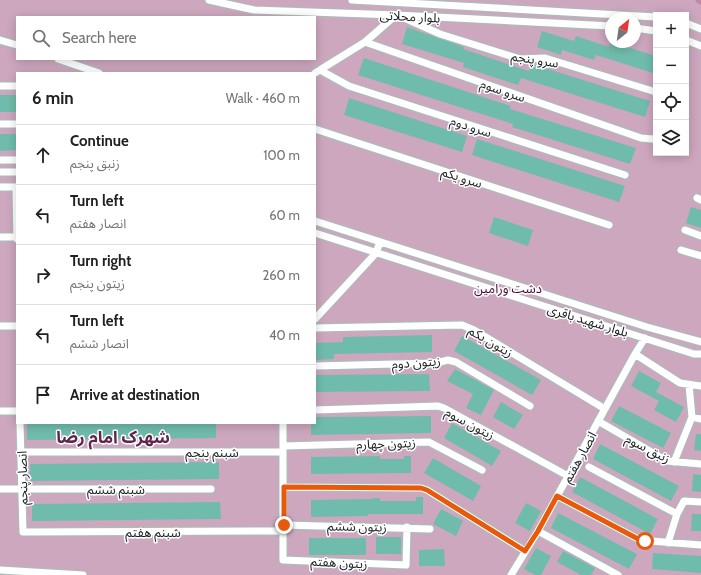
<!DOCTYPE html>
<meta charset="utf-8">
<style>
:root{--surface:#fff;--page:#f6f6f6;--text:#202124;--muted:#757577;--line:#e0e0e0}
body{margin:0;font-family:Cabin,"Noto Sans Arabic",sans-serif;background:var(--page);color:var(--text)}
.controls{position:absolute;right:12px;top:12px;display:grid;overflow:hidden;border-radius:0px;box-shadow:0 2px 10px #0003}
.controls button{width:36px;height:36px;display:grid;place-items:center;padding:0;border:0;border-bottom:1px solid var(--line);background:var(--surface);color:var(--text);font:20px sans-serif}
.compass{position:absolute;left:605px;top:12px;width:36px;height:36px;border-radius:50%;background:var(--surface);box-shadow:0 2px 10px #0003;rotate:29deg}
.stop{position:absolute;width:12px;height:12px;margin:-9px;border:3px solid #ea580c;border-radius:50%;background:#fff}
.stop.end{background:#ea580c;border-color:#fff;box-shadow:0 1px 4px #0008}
.list{margin:0;padding:0;list-style:none}
h2{display:flex;justify-content:space-between;align-items:center;height:52px;margin:0;padding:0 16px;font-size:17px}
h2 small{font-size:13px;font-weight:400;color:var(--muted)}
.list li{display:grid;grid-template-columns:26px 1fr auto;gap:12px;align-items:center;box-sizing:border-box;height:60px;padding:0 16px;border-top:1px solid var(--line)}
.list b{display:block;font-size:15px;white-space:nowrap}
.list p{margin:0;font-size:13px;white-space:nowrap;color:var(--muted)}
.list em{font-size:13px;font-style:normal;color:var(--muted)}
.icon{flex:none;width:22px;height:22px;fill:none;stroke:currentColor;stroke-width:2;stroke-linecap:round;stroke-linejoin:round}
.map{position:relative;flex:none;width:701px;height:575px;overflow:hidden}
.search{position:absolute;background:var(--surface);box-shadow:0 2px 10px #0003;left:16px;top:16px;width:300px;height:44px;display:flex;align-items:center;gap:10px;box-sizing:border-box;padding:0 14px;border-radius:0px;color:var(--muted);font-size:15px}
.panel{position:absolute;background:var(--surface);box-shadow:0 2px 10px #0003;left:16px;top:72px;width:300px;height:352px;border-radius:0px}
.map>svg:first-child{display:block}
.green{fill:#cda7be;fill-rule:evenodd}
.lines{fill:none;stroke-linecap:round;stroke-linejoin:round}
.canal{stroke:#be88a9;stroke-width:7}
.building{fill:#70bcac}
.minor-casing{stroke:#a6c0ba;stroke-width:9}
.minor{stroke:#fff;stroke-width:7}
.route{stroke:#ea580c;stroke-width:5}
.labels{text-anchor:middle;dominant-baseline:central;stroke-width:3;stroke-linejoin:round;paint-order:stroke}
.street-label{font-size:13px;fill:#17211f;stroke:#fff}
.park-label{font-size:13px;fill:#4a0838;stroke:#fff}
.district-label{font-size:17px;font-weight:bold;fill:#61264e;stroke:#fff}
</style>
<div class="map">
<svg width="701" height="575" viewBox="0 0 701 575">
<rect width="100%" height="100%" fill="#cfeae3"/>
<path class="green" d="M0 0H701V575H0ZM656 15H686V153H656ZM17 17H315V59H17ZM611 18H635V42H611ZM17 73H315V423H17Z"/>
<g class="lines">
<path class="canal" d="M699 0 701 1"/>
</g>
<path class="building" d="M407 27 464 47 463 49 529 71 532 64 650 101 645 117 521 78 518 85 463 67 464 63 402 44Z
M542 31 574 41 576 36 609 47 611 42 656 56V74L596 55 594 60 562 50 561 55 537 47Z
M364 58 511 106 510 109 636 148 630 164 512 127 513 124 358 75Z
M0 95H17V112H0Z
M349 98 467 136 462 152 344 115Z
M0 134H17V150L0 151Z
M477 139 625 186 619 202 472 155Z
M691 207 701 210V228L686 223Z
M494 217 533 230 528 246 489 233Z
M432 335V352L334 354V359L315 360V343L343 342V337Z
M462 336 541 380 532 395 454 351Z
M455 369 494 390 481 415 466 408 473 394 447 381Z
M639 371 661 383 656 392 684 407 676 422 654 410 659 401 631 386Z
M429 374 430 391 315 392V375Z
M501 402 523 415 514 429 493 417Z
M619 406 671 433 663 448 611 421Z
M431 416V433L311 435V423H315V417Z
M27 423H216V438L27 440Z
M452 423 501 451 492 466 444 438Z
M696 434H701V451L694 450Z
M600 444 679 486 671 501 593 459Z
M380 456V459H404V456H411V473L311 474V457Z
M433 458 481 486 473 501 424 473Z
M219 462V479L30 481V464Z
M693 474 701 475V492L692 491Z
M580 477 658 519 650 534 572 492Z
M416 497H423V514H368V516L311 517V500L373 499V498H380V501H416Z
M220 502 221 519 32 521V504Z
M526 503 541 511 530 531 515 523Z
M441 509 463 521 456 536 433 524Z
M558 513 637 554 629 569 551 528Z
M692 514H701V531H691Z
M376 537H401V554H376Z
M309 538H366V555H309Z
M536 548 551 556 541 575H535L524 569Z
M444 549 445 566H419V550Z
M563 551 595 568 591 575H581L557 562Z
M653 553 701 556V573L652 569Z"/>
<g class="lines">
<g class="minor-casing">
<path id="minor" d="M209 0 254 10 396 15 611 26
M352 0 656 17
M402 17 440 34 520 59 545 58 656 92
M686 23 701 29
M635 28 656 31
M0 40 17 45
M686 40 701 46
M365 42 641 138 652 139 656 138
M58 59 99 73
M320 70 349 86 625 175
M315 73 365 42 396 15
M0 86H17
M0 124H17
M315 129 609 225
M0 160H17
M0 172H17
M0 187H17
M16 187 17 239
M697 198 701 200
M315 221 647 327 701 342
M685 230 701 236
M315 233 694 354H701
M0 237H17
M681 250 701 256
M315 319 376 253 380 242
M0 326H17
M315 328 462 325 474 330 605 409
M635 354 680 383 701 386
M315 366 436 363 448 360 456 362 530 406
M689 385 692 417 701 419
M315 410 438 406 444 408 568 476
M0 411H17
M598 421 667 461 701 464
M20 423 23 532 284 531
M283 423V560L406 565 407 527
M283 446 429 442 482 470
M21 452H283
M674 462 692 417
M589 467 677 514 668 543
M283 487 421 488 427 490 525 551
M0 489H211
M557 496 640 540 651 541 701 545
M677 514 684 501 701 502
M284 525 430 529
M538 531 618 575
M0 570 83 575
M511 575 538 531 635 354 645 338"/>
</g>
<use href="#minor" class="minor"/>
</g>
<g class="lines">
<path class="route" d="M284 525V487L421 488 427 490 525 551 538 531 557 496 640 540 645 541"/>
</g>
<g class="labels">
<g class="street-label">
<text transform="translate(410 16) rotate(3)">بلوار محلاتی</text>
<text transform="translate(535 59) rotate(9)">سرو پنجم</text>
<text transform="translate(503 90) rotate(19)">سرو سوم</text>
<text transform="translate(471 126) rotate(18)">سرو دوم</text>
<text transform="translate(462 177) rotate(18)">سرو یکم</text>
<text transform="translate(588 320) rotate(17)">بلوار شهید باقری</text>
<text transform="translate(491 341) rotate(30)">زیتون یکم</text>
<text transform="translate(416 362) rotate(-4)">زیتون دوم</text>
<text transform="translate(470 423) rotate(28)">زیتون سوم</text>
<text transform="translate(386 443) rotate(-2)">زیتون چهارم</text>
<text transform="translate(648 448) rotate(27)">زنبق سوم</text>
<text x="212" y="452">شبنم پنجم</text>
<text transform="translate(579 457) rotate(-61)">انصار هفتم</text>
<text transform="translate(22 478) rotate(-91)">انصار پنجم</text>
<text x="116" y="489">شبنم ششم</text>
<text transform="translate(357 526) rotate(1)">زیتون ششم</text>
<text x="153" y="532">شبنم هفتم</text>
<text transform="translate(339 562) rotate(3)">زیتون هفتم</text>
</g>
<g class="park-label">
<text x="508" y="288">دشت ورامین</text>
</g>
<g class="district-label">
<text x="113" y="437">شهرک امام رضا</text>
</g>
</g>
</svg>
<div class="controls">
<button>+</button>
<button>−</button>
<button><svg class="icon" aria-label="locate" viewBox="0 0 24 24"><circle cx="12" cy="12" r="6"/><path d="M12 2v4M12 18v4M2 12h4M18 12h4"/></svg></button>
<button><svg class="icon" aria-label="layers" viewBox="0 0 24 24"><path d="M12 4l9 5-9 5-9-5zM3 14l9 5 9-5"/></svg></button>
</div>
<svg class="compass" viewBox="-18 -18 36 36"><path d="M0-13l5 13h-10z" fill="#e53935"/><path d="M0 13l5-13h-10z" fill="#757577"/></svg>
<div class="stop" style="left:645px;top:541px"></div>
<div class="stop end" style="left:284px;top:525px"></div>
<div class="search"><svg class="icon" aria-label="search" viewBox="0 0 24 24"><circle cx="10" cy="10" r="6"/><path d="M15 15l6 6"/></svg>Search here</div>
<section class="panel">
<h2>6 min<small>Walk · 460 m</small></h2>
<ul class="list">
<li><svg class="icon" aria-label="ahead" viewBox="0 0 24 24"><path d="M12 20V5M6 11l6-6 6 6"/></svg><div><b>Continue</b><p>زنبق پنجم</p></div><em>100 m</em></li>
<li><svg class="icon" aria-label="left" viewBox="0 0 24 24"><path d="M17 20v-9H6M10 6l-5 5 5 5"/></svg><div><b>Turn left</b><p>انصار هفتم</p></div><em>60 m</em></li>
<li><svg class="icon" aria-label="right" viewBox="0 0 24 24"><path d="M7 20v-9h11M14 6l5 5-5 5"/></svg><div><b>Turn right</b><p>زیتون پنجم</p></div><em>260 m</em></li>
<li><svg class="icon" aria-label="left" viewBox="0 0 24 24"><path d="M17 20v-9H6M10 6l-5 5 5 5"/></svg><div><b>Turn left</b><p>انصار ششم</p></div><em>40 m</em></li>
<li><svg class="icon" aria-label="arrive" viewBox="0 0 24 24"><path d="M6 21V4h12l-3 4 3 4H6"/></svg><div><b>Arrive at destination</b></div></li>
</ul>
</section>
</div>
